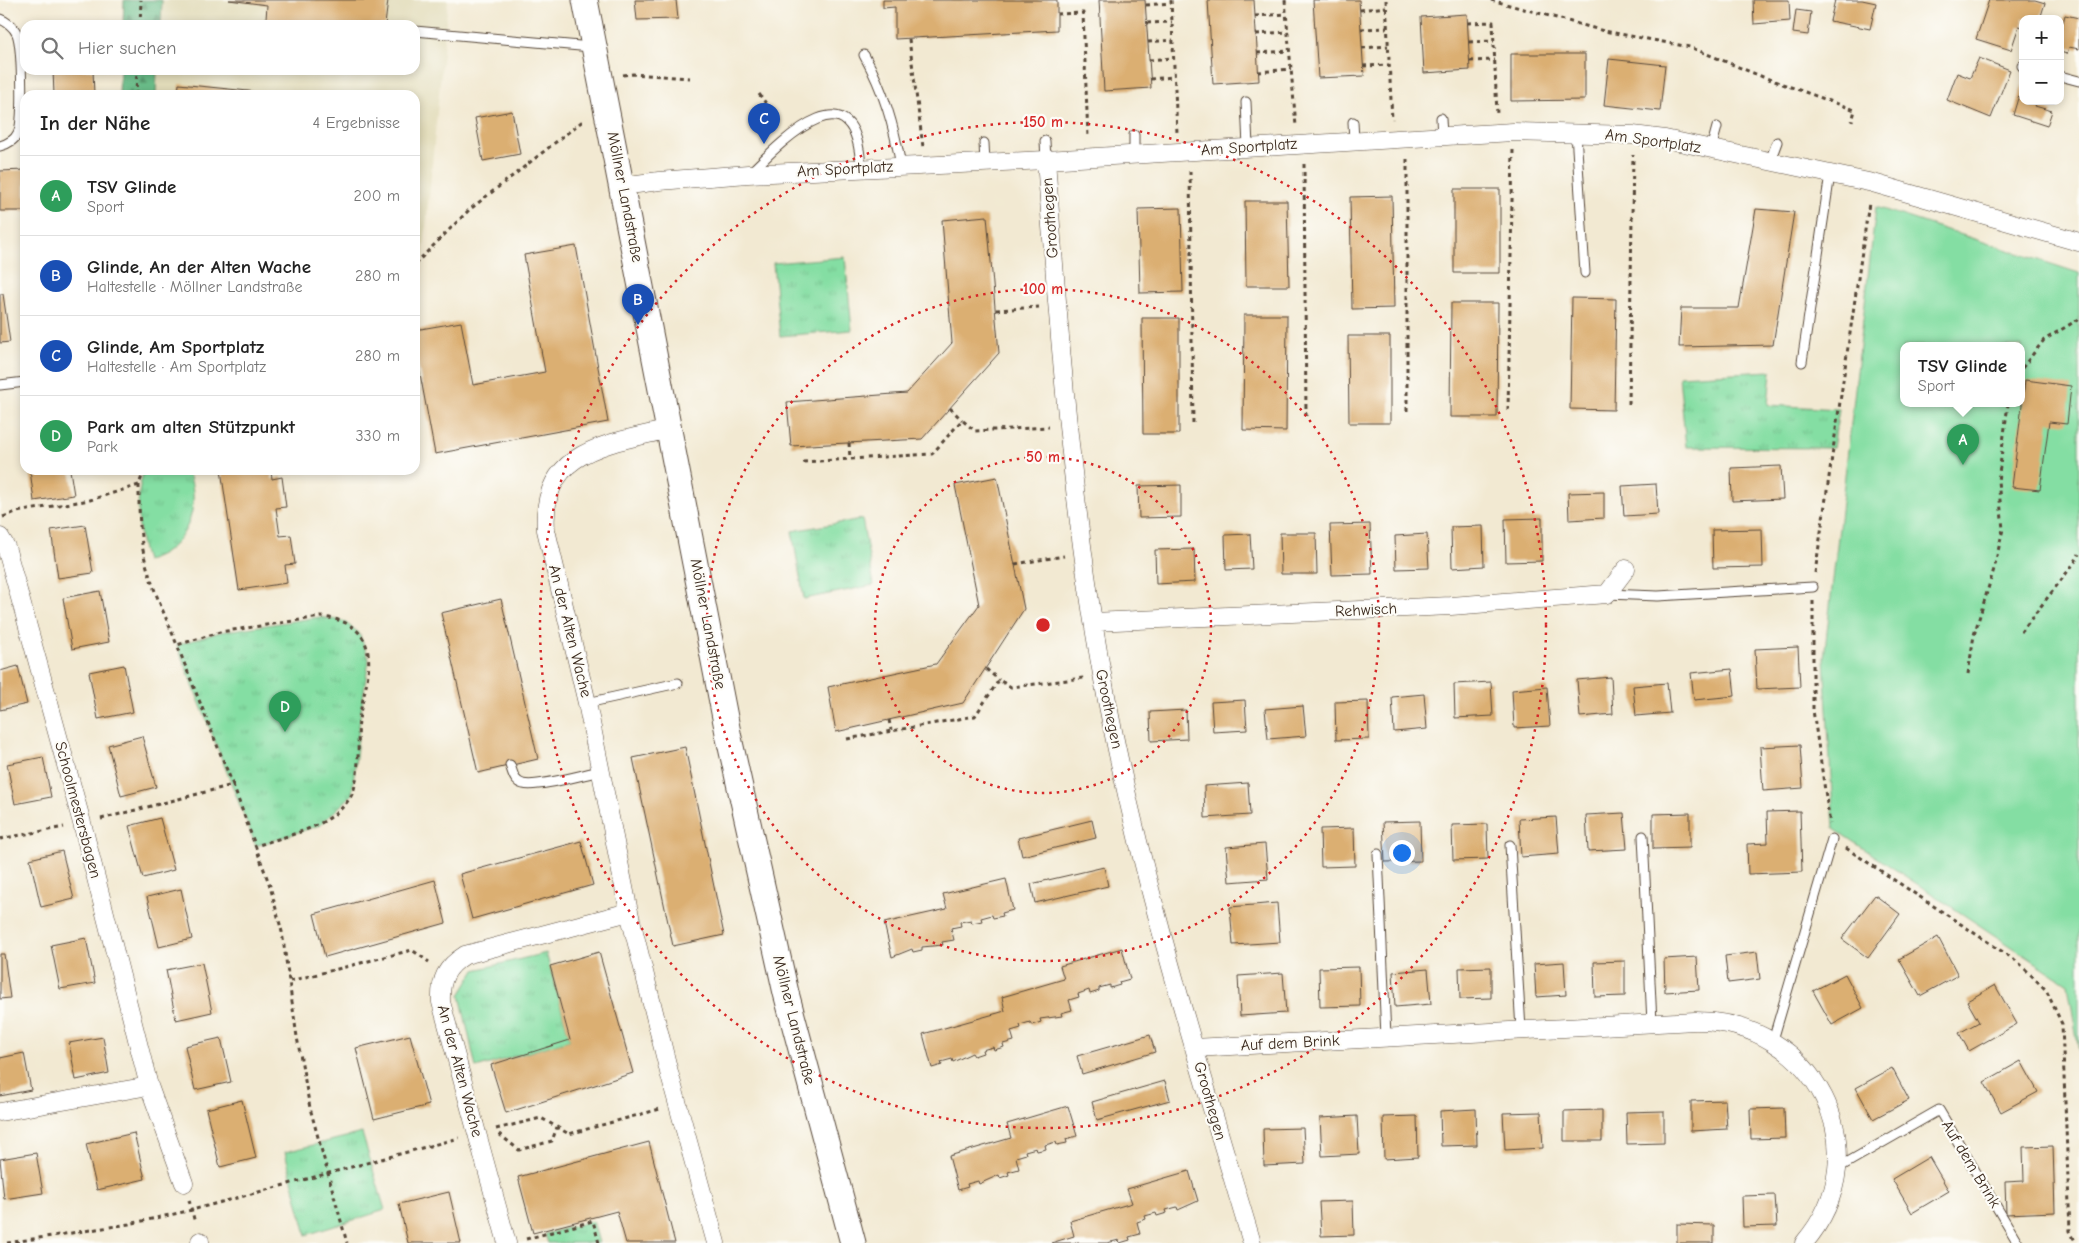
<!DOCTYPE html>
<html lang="de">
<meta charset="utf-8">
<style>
:root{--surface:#fff;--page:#f6f6f6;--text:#222;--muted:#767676;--line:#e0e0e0;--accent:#d1495b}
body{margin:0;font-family:"Comic Neue",sans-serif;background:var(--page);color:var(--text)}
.controls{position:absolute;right:15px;top:15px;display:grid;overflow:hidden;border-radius:10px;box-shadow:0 2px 8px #0003}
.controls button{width:45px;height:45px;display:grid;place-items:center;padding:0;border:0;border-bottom:1px solid var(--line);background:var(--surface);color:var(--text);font:25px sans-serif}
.you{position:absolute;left:1401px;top:852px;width:18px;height:18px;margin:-12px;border:4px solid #fff;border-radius:50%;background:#1a73e8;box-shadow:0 0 0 8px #1a73e833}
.badge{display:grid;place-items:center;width:32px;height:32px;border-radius:50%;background:var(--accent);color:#fff;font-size:16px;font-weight:700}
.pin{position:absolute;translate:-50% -41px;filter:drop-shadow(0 1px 2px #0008)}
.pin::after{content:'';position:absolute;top:26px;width:18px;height:15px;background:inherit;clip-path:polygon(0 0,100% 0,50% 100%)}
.popup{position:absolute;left:1900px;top:342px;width:125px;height:65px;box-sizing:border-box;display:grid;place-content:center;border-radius:10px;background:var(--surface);filter:drop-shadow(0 1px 4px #0005);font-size:16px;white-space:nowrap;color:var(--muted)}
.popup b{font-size:19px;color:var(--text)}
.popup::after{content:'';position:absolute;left:50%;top:100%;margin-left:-10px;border:10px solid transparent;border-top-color:var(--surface)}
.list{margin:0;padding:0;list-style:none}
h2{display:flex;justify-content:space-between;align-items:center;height:65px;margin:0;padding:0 20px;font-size:21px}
h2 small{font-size:16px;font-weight:400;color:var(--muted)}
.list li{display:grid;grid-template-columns:32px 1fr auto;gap:15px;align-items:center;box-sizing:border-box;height:80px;padding:0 20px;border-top:1px solid var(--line)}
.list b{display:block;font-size:19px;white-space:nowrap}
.list p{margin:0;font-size:16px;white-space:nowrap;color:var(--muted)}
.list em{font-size:16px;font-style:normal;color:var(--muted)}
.icon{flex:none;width:28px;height:28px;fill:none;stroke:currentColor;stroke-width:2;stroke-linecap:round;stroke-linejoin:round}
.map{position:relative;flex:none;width:2079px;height:1243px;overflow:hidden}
.search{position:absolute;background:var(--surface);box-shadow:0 2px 8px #0003;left:20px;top:20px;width:400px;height:55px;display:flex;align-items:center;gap:12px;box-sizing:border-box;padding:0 18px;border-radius:15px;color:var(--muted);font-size:19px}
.panel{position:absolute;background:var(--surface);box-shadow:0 2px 8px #0003;left:20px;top:90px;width:400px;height:385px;border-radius:15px}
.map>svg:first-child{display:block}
.built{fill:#e2dcba}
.grass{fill:#84dea3;stroke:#608460;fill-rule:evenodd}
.forest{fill:url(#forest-firs);stroke:#537454}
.park{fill:url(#park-tufts);stroke:#608460}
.building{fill:#dbaf72}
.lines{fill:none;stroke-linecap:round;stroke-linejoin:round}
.service-casing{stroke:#564739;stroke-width:11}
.minor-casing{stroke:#564739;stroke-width:19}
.secondary-casing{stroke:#564739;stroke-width:27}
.path{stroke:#564739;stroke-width:3;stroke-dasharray:4 4;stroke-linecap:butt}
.service{stroke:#fff;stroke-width:9}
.minor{stroke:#fff;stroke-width:18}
.secondary{stroke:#fff;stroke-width:25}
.ring{fill:none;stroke:#d62828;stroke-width:2.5;stroke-dasharray:2.5 5}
.labels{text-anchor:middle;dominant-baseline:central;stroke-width:4.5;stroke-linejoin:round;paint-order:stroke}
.street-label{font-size:16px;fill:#3b2a1e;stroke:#fdfcf7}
.centre{fill:#d62828;stroke:#fdfcf7;stroke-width:2.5}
.ring-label{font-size:15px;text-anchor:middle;font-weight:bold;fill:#d62828;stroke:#fdfcf7;stroke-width:4.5;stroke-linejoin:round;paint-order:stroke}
</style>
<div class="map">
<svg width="2079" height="1243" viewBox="0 0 2079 1243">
<defs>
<pattern id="forest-firs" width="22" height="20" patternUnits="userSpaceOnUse" patternTransform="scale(1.25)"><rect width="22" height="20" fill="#6bbd89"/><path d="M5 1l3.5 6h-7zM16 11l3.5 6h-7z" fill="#599a6f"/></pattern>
<pattern id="park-tufts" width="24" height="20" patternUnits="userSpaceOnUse" patternTransform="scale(1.25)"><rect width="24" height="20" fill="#84dea3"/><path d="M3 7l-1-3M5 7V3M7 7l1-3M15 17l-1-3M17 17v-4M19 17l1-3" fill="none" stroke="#73bf8c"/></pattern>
</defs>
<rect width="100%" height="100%" fill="#fdfcf7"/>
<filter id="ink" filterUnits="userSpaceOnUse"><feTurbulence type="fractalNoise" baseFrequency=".02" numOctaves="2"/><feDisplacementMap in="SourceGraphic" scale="10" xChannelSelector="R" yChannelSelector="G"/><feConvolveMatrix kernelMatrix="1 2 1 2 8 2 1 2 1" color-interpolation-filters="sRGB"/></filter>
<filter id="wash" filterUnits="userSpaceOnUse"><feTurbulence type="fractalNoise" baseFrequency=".0096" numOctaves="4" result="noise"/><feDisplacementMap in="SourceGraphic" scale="20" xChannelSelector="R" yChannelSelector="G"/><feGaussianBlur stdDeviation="1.12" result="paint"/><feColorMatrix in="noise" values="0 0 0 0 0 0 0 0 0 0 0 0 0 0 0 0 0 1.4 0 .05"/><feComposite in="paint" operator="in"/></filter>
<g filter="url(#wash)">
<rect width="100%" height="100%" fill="#f2e9d2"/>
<path class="built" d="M162 0H448L423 257 415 264V95H156L157 70H415V25H161Z"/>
<path class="grass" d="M1876 207 2079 273V1051L2068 984 1834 829 1824 658ZM1904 346H2022V404H1904Z"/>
<path class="forest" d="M124 0H162L161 25H123Z
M120 70H157L156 95H119Z"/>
<path class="park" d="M845 257 852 330 780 336 773 263Z
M1771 371 1768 405 1839 409 1833 448 1686 447 1679 376Z
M144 470H187C204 505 185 552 146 561 137 532 135 498 144 470Z
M862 519 874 585 804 599 792 531Z
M320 617 343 621 359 633 369 659 360 717 352 795 320 825 256 846 177 645 220 632Z
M546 953 570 1040 476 1068 460 995 475 970Z
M362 1133 385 1210 306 1235 285 1152Z
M593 1221 599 1243H548L545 1234Z"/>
<g id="blocks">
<path class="building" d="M229 0H388L385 25H317L266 19 267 5Z
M635 0H676L678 19 637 20Z
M883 0H1057V30L895 39V7L883 8Z
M1099 0H1145L1151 88 1104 91Z
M1208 0H1254L1259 81 1213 84Z
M1313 0H1359L1364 76 1318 78Z
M1753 0H1789L1790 21 1754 24Z
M1835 0H1862L1876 3 1870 29 1830 21Z
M1989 0H2035L2045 3 2040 19H2023V27L2019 26 2011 50 1976 39Z
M1796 10 1811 12 1808 35 1793 33Z
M1467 14 1470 70 1424 73 1421 17Z
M2065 15 2079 18V49L2069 47 2067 54 2060 52V35Z
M1511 54H1585V100L1511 101Z
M1979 58 2010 70 1991 118 1947 100 1957 73 1970 78Z
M1609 59 1665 65 1660 111 1604 105Z
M53 70H93L94 95H54Z
M179 84 278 94V95H178Z
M2022 85 2023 101H2037L2035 106 2052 111 2047 126 2013 115Z
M512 111 520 154 483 161 475 118Z
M25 170V211H0V171Z
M1454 189H1500V273H1454Z
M1392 196 1394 308 1352 309 1350 197Z
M1245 201H1287L1289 286H1246Z
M1181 208 1183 292 1140 293 1138 209Z
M1756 209 1794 212 1773 345 1679 347 1681 308H1739Z
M987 216 999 353 922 439 791 446 787 402 907 393 952 343 942 220Z
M576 246 608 422 435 454 415 347V330L461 322 473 385 545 372 524 255Z
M0 294H3L10 342 0 343Z
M1572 298 1616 299 1614 410 1570 409Z
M1451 303H1498L1497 417H1450Z
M1244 315H1287L1286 431 1243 430Z
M1142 318H1179V434H1143Z
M1348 336H1390V423H1349Z
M2025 380 2071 386 2067 424 2049 422 2040 490 2012 487Z
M1781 466 1783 499 1732 501 1731 468Z
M30 470H70L74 495 34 501Z
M221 470H271L272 479 282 477 286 507 276 508 280 536 291 535 295 564 285 565 287 583 239 590Z
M997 477 1024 609 963 703 836 732 828 687 936 664 979 605 955 485Z
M1656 484 1658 514 1624 516 1622 486Z
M1181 485V517L1139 518 1138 486Z
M1604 492V518L1569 520 1568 493Z
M1542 518V561L1506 562 1505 519Z
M1370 524 1372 574 1332 575 1330 525Z
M85 525 93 573 58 578 51 530Z
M1483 526 1484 566 1452 568 1451 527Z
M1762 529 1763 567 1713 568 1712 530Z
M1280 533H1316L1317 574H1281Z
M1250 534 1252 569 1226 570 1225 535Z
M1427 534 1429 568 1396 569 1395 536Z
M1194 549 1195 582 1156 584 1155 550Z
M100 591 109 642 72 649 63 598Z
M501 599 538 759 478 773 441 613Z
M1798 647 1800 687 1757 689 1755 649Z
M124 665 133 712 98 719 89 672Z
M18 666 27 704 0 710V671Z
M1732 669 1735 696 1694 700 1691 673Z
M1611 677 1613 714 1580 717 1577 680Z
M1491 682 1493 716 1455 718 1454 684Z
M1667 683 1670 713 1636 716 1633 686Z
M1547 687 1550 726 1514 728 1512 690Z
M1424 694 1427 729 1394 732 1392 697Z
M1245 700 1247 730 1213 732 1211 702Z
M1368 701 1369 739 1336 740 1335 702Z
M1303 706 1306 736 1268 739 1265 709Z
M1186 710 1187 739 1151 741 1150 712Z
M142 736 156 787 121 796 108 745Z
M1800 745 1803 788 1763 791 1760 747Z
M685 747 724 935 673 946 633 758Z
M43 757 51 797 15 804 7 764Z
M1248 783 1250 815 1205 818 1204 786Z
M1800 811 1802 872 1748 874 1747 844 1768 843 1767 812Z
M1624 813 1627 849 1588 851 1586 815Z
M1690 813V848L1653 849V814Z
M1556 817 1559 854 1521 857 1519 819Z
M160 818 174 870 143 878 129 826Z
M1092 820 1096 838 1022 856 1018 838Z
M1420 821 1421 861 1385 862 1383 822Z
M1487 824 1488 859 1453 860 1452 825Z
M1354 828 1355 866 1321 867 1320 829Z
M581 841 593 885 472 919 460 874Z
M1265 844 1268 879 1229 882 1226 847Z
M62 851 74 899 41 907 30 859Z
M1104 867 1108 886 1035 903 1031 884Z
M1006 879 1013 910 1002 913 1003 916 993 918 992 915 981 918 982 921 972 923 971 920 960 922 961 926 951 928 954 940 942 942 943 945 922 947V950L913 952 912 949 892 957 884 923 947 909 943 894Z
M435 880 446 923 325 957 314 914Z
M181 889 192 939 159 947 147 897Z
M1875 895 1900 914 1868 958 1842 939Z
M1277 903 1280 942 1233 945 1230 907Z
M1938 937 1958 975 1920 996 1899 959Z
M86 938 95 983 60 989 51 945Z
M1122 948 1130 979 1119 982 1120 985 1110 988V985L1099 988V991L1090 994 1089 990 1078 994 1079 997 1069 1000 1072 1010 1061 1013 1062 1016 1040 1019 1041 1022 1032 1025 1030 1022 1020 1025 1021 1028 1011 1031 1014 1041 1003 1044 1004 1047 994 1050 993 1047 982 1050 983 1053 974 1056 972 1053 953 1062 952 1059 941 1062 942 1065 932 1068 923 1034 1005 1011 1002 997 1064 979 1060 966Z
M599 952 633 1073 506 1113 491 1065 570 1040 550 966Z
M1757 952 1760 979 1728 983 1725 956Z
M0 954H4L10 998 0 999Z
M1697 957 1699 990 1665 992 1664 959Z
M1625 961V996L1595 997 1594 962Z
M1564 962 1566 995 1536 997 1534 964Z
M202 963 212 1012 176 1020 166 970Z
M1359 967 1360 1006 1320 1007 1319 968Z
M1491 967V998L1460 999 1459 968Z
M1428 969 1431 1004 1395 1007 1393 972Z
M1283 973 1286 1013 1240 1016 1238 976Z
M1845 974 1863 1008 1832 1025 1813 991Z
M1995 985 2017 1024 1969 1051 1959 1033 1979 1022 1967 1001Z
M410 1035 429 1105 374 1119 356 1048Z
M1150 1035 1155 1052 1082 1074 1077 1056Z
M103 1037 109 1073 76 1080 69 1043Z
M221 1038 231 1082 195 1090 185 1046Z
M24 1053 31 1090 0 1096V1058Z
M2021 1061 2038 1092 2001 1112 1984 1082Z
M1892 1068 1909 1100 1873 1119 1856 1088Z
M1165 1081 1170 1100 1097 1120 1092 1102Z
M242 1100 256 1158 220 1167 206 1109Z
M1725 1100 1727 1129 1691 1131V1101Z
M1068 1106 1077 1136 1066 1139 1067 1143 1057 1145 1056 1142 1045 1145 1046 1149 1037 1151 1036 1148 1025 1151 1026 1154 1016 1157 1019 1169 1008 1172 1009 1175 1000 1178 999 1175 979 1184 978 1181 967 1184 968 1187 958 1190 949 1156 1011 1138 1007 1124Z
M1784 1108 1785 1138 1751 1139 1750 1109Z
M1476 1109 1477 1145 1441 1146 1440 1111Z
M1602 1110V1141H1564V1111Z
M1664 1111V1143L1627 1144 1626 1112Z
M1541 1112 1543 1148 1505 1150 1503 1113Z
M1357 1116 1359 1154 1322 1156 1320 1118Z
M1417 1116 1418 1157 1384 1159 1383 1117Z
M1303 1128 1305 1164 1264 1166 1263 1129Z
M134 1133 145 1179 97 1190 86 1144Z
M649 1142 675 1243H626L617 1211 533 1233 518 1177Z
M2053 1146 2055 1212 2006 1214 2005 1182 2024 1181 2023 1147Z
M36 1153 43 1193 4 1199 0 1159Z
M1929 1157 1949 1191 1912 1213 1892 1179Z
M1189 1171 1198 1201 1178 1210 1177 1207 1166 1210 1167 1213 1157 1216 1156 1213 1145 1216 1146 1219 1137 1222 1140 1234 1129 1237 1130 1240 1120 1243 1119 1240 1107 1243H1051L1074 1236 1070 1221 1132 1203 1127 1189Z
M449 1192 461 1243H408L399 1204Z
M1775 1195 1777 1226 1743 1227 1742 1196Z
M1353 1201 1354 1235 1321 1236 1319 1202Z
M1677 1224 1714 1225V1243H1677Z"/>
</g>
</g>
<g filter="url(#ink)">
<use href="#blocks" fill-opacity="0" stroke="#564739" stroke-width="1"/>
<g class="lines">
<g class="service-casing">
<path id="service" d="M0 19C6 21 14 27 17 34 22 47 24 121 18 133 15 140 7 144 0 146
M415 31 591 47
M864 55C884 91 894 126 901 166
M2022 66H2023
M2060 76 2079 81
M1246 102 1248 147
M1441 118 1442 136
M1353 122 1354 140
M1576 133 1585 273
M1134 135V154
M1045 141 1046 160
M984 143 985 163
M1711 149 1717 127
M1770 161 1777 142
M751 172C787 136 856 68 861 168
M1802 362 1830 174
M0 385 25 382
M1607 594 1658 596 1813 587
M587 703 678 683
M510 765C513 773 514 782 523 784 538 788 584 774 601 771
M1643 836 1652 1023
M1510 845 1521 1030
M1378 854 1386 1037
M1773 1040 1832 839
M1836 1169 1939 1110 2018 1243"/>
</g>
<g class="minor-casing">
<path id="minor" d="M1046 160C1059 331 1071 504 1102 674 1137 867 1196 1055 1252 1243
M622 186 659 181 748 174 1046 160 1513 132 1633 135 1665 139 1873 183 2079 242
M670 429C609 444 540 449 546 530L587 703 629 912 670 1076 716 1243
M0 537 6 547 82 823 149 1086 184 1183
M1093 622 1451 606 1607 594 1626 569
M1194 1048 1695 1021C1814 1020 1883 1151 1804 1243
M0 1112 149 1086
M200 1241V1243
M507 1243 441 1002C440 979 446 967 465 955L629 912"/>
</g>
<g class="secondary-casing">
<path id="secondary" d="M585 0 729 738 786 993 853 1243"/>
</g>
<path class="path" d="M1171 0 1177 133
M1285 0 1296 126
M1386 0 1392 120
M1491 0 1604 31 1690 47 1763 77 1855 110 1852 122
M1146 5 1171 3
M1360 10 1386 7
M1057 14 1083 13 1088 137
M1255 16 1287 14
M1147 23 1172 22
M1468 23 1493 22 1497 115
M140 25 141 0
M1361 29 1387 28
M1256 34 1288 32
M909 39 923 147
M1148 42 1173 40
M1469 42 1494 41
M1362 48 1388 46
M1257 53 1289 51
M1149 60 1173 58
M1470 61 1495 60
M1363 66 1389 65
M1258 72 1291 69
M623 75 633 74 690 78
M1150 79 1174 77
M759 94 782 125
M136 95 137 70
M1304 164 1306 417
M1190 171 1193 426
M415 264 469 210 584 120
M996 310 1039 307
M2022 368 2044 340 2079 319
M1629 404 1633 155
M950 408 962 420
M1508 410 1513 150
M1407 411V158
M849 443 850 459
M803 462 932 454 962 420 975 431 1049 427
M139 485C139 507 139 528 143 550 149 583 165 614 177 645L220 632 320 617C339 618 359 625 366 645 374 669 362 696 359 720 357 741 360 764 355 785 354 791 351 797 347 802 326 829 287 835 256 846
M3 517 16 512 90 500 139 485 144 470
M1015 564 1064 556
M1815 573 1869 203
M1813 601V710L1830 824
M2021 632 2075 562 2079 554
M986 669 999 680
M1968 674 1974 635 1994 569 2003 529 1998 481 2008 404
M889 720 891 730
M847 739 975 716 999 680 1011 687 1084 678
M233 785 270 886 282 932 297 1037 310 1108 347 1243
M101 819 233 785 177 645
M0 839 64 827
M1846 848 2018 962 2046 990 2062 1024 2070 1231 2076 1243
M290 981 412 950 429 962
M496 1129 541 1118 569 1134 660 1109
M499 1134 519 1150 552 1141 557 1127
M189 1200 195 1223
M526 1239 593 1221 599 1243
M7 1243 129 1224 192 1210 459 1138"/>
<use href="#service" class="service"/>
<use href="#minor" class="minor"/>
<use href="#secondary" class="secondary"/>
</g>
</g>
<g class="ring">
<circle cx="1043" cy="625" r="168"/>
<circle cx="1043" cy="625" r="336"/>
<circle cx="1043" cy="625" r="503"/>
</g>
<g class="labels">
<g class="street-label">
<text transform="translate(1653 141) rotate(8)">Am Sportplatz</text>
<text transform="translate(1249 147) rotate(-4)">Am Sportplatz</text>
<text transform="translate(845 169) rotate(-3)">Am Sportplatz</text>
<text transform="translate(625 197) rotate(79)">Möllner Landstraße</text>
<text transform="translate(1050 218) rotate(-94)">Groothegen</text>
<text transform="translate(1366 610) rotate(-3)">Rehwisch</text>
<text transform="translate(708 624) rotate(79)">Möllner Landstraße</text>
<text transform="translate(570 631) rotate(76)">An der Alten Wache</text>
<text transform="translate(1109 709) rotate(78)">Groothegen</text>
<text transform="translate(78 810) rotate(75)">Schoolmestersbagen</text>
<text transform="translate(794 1020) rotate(76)">Möllner Landstraße</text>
<text transform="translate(1290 1043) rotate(-3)">Auf dem Brink</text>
<text transform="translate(460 1071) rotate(75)">An der Alten Wache</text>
<text transform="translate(1210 1101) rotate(74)">Groothegen</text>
<text transform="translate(1971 1164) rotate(59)">Auf dem Brink</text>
</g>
</g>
<circle cx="1043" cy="625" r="8" class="centre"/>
<g class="ring-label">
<text x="1043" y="127">150 m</text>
<text x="1043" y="294">100 m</text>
<text x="1043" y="462">50 m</text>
</g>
</svg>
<div class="controls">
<button>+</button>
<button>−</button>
</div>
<div class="you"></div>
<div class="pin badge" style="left:1963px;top:465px;background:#2e9e5b">A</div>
<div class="popup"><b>TSV Glinde</b>Sport</div>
<div class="pin badge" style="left:638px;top:325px;background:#1a4fb4">B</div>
<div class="pin badge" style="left:764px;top:144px;background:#1a4fb4">C</div>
<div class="pin badge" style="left:285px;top:732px;background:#2e9e5b">D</div>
<div class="search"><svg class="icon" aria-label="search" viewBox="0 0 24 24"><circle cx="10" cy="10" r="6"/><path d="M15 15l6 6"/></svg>Hier suchen</div>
<section class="panel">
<h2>In der Nähe<small>4 Ergebnisse</small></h2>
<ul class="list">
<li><span class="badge" style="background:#2e9e5b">A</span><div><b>TSV Glinde</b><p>Sport</p></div><em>200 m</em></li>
<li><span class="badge" style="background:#1a4fb4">B</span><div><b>Glinde, An der Alten Wache</b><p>Haltestelle · Möllner Landstraße</p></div><em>280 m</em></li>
<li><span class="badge" style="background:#1a4fb4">C</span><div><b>Glinde, Am Sportplatz</b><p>Haltestelle · Am Sportplatz</p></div><em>280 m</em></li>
<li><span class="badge" style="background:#2e9e5b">D</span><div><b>Park am alten Stützpunkt</b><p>Park</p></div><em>330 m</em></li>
</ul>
</section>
</div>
